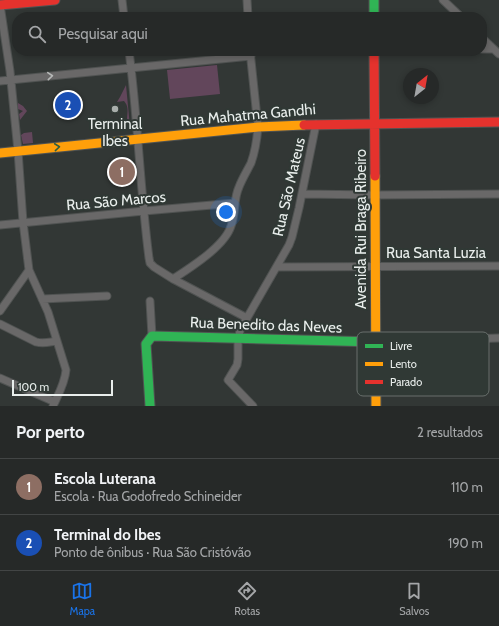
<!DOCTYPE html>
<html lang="pt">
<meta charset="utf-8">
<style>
:root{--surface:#262928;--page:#2e3130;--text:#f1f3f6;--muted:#a4a6a8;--line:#424545;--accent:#1a73e8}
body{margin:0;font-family:Cabin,sans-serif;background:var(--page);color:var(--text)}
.compass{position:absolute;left:403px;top:68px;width:36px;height:36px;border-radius:50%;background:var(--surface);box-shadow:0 2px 6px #0003;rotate:31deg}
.scale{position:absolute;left:12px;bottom:10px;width:101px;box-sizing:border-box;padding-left:4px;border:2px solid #e9eeec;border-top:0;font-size:11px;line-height:14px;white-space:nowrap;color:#e9eeec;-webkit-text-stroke:3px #303935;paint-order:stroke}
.you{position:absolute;left:226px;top:212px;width:14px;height:14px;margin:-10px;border:3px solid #fff;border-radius:50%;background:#1a73e8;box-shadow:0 0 0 6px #1a73e833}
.badge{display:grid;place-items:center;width:26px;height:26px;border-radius:50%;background:var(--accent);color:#fff;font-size:13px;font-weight:700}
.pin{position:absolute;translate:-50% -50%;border:2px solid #fff;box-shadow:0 1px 4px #0006}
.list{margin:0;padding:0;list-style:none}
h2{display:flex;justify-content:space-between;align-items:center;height:52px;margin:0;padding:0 16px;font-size:17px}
h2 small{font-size:13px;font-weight:400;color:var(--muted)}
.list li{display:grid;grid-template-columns:26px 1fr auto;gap:12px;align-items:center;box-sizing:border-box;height:56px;padding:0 16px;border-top:1px solid var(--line)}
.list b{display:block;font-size:15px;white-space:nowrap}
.list p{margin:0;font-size:13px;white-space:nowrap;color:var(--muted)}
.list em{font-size:13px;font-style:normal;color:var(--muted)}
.icon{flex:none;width:22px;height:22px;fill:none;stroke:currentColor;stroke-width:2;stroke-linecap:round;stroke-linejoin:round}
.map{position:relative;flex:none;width:499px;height:406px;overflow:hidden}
.search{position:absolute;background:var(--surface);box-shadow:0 2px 6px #0003;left:12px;right:12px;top:12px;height:44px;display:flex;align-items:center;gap:10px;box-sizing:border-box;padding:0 14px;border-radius:16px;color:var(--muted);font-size:15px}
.sheet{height:164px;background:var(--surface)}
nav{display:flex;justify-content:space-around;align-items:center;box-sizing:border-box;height:56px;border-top:1px solid var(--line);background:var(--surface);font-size:11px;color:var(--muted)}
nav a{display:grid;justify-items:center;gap:2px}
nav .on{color:var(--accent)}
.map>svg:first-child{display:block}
.green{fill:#62465b}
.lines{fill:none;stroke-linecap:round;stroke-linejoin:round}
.street-casing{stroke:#505352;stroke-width:9}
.fast-casing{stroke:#505352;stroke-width:11}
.slow-casing{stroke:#505352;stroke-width:11}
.jam-casing{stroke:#505352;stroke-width:11}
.street{stroke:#696868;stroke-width:7}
.fast{stroke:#30b455;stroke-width:9}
.slow{stroke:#ff9f0a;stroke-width:9}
.jam{stroke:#e5322d;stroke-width:9}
.oneway{stroke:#b6b8b7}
.oneway2{stroke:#305e3f}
.poi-dot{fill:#a9aeac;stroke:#303935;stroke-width:1.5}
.labels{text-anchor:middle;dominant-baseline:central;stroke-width:4;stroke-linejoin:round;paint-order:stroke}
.street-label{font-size:15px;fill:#e9eeec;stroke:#303935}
.poi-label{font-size:15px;fill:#e9eeec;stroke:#303935}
.key{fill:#303935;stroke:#686f6c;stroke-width:1}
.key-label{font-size:11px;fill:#e9eeec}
</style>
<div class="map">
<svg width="499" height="406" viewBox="0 0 499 406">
<rect width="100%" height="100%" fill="#323735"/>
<path class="green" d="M217 65 220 94 170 99 167 70Z
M126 85 130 127C123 119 132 110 124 101L117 102 120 97Z
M18 103 23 106 27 111 20 120 19 114 23 111 18 109Z
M32 132 33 143 23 144 21 135 24 133Z"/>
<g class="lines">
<g class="street-casing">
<path id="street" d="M122 0 124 17
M247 0 248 17
M443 0 461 17
M0 5 10 71 18 151 23 222 29 270 48 312 66 370C65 383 58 395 53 406
M482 38 499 54
M482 49H493
M129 51C138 120 140 189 149 258L150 263 154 267 173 279 247 318
M0 81 251 56
M302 194 375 195 499 194
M0 225 144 211 235 203
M277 267 499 266
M173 279C190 268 225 246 231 226 236 214 233 200 239 187 242 179 247 171 251 163 255 152 257 139 258 127L250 51
M42 299 107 296
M150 301 152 336
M0 311 29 270
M0 324 36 342C44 344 49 342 57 341
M376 342 499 338
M0 378 55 402
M253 406 228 380 237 365 238 359V339L241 327 247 318 289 245 292 237 299 208 316 124"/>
</g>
<g class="fast-casing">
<path id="fast" d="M374 0V17
M150 406 146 344 152 336 376 342"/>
</g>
<g class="slow-casing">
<path id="slow" d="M0 153 258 127 304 125
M375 176 376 406"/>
</g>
<g class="jam-casing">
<path id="jam" d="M0 5 55 0
M374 51 375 176
M304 125 499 122"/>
</g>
<use href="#street" class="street"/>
<use href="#fast" class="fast"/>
<use href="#slow" class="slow"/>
<use href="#jam" class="jam"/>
</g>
<defs><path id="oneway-chevron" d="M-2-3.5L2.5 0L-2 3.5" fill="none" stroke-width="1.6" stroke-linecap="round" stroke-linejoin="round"/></defs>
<use class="oneway" href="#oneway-chevron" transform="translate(50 76) rotate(-5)"/>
<use class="oneway2" href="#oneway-chevron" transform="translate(57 147) rotate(-6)"/>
<circle class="poi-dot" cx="115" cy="109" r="4"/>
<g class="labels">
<g class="street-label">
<text transform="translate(248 115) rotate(-5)">Rua Mahatma Gandhi</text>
<text transform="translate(289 187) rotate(-77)">Rua São Mateus</text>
<text transform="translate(116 201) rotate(-5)">Rua São Marcos</text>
<text transform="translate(361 229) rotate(-90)">Avenida Rui Braga Ribeiro</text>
<text x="436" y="253">Rua Santa Luzia</text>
<text transform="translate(266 325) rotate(2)">Rua Benedito das Neves</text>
</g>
<g class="poi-label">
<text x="115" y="124">Terminal<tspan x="115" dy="17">Ibes</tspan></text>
</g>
</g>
<rect x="357" y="332" width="132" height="64" rx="6" class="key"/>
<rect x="365" y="344" width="18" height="4" fill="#30b455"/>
<rect x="365" y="362" width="18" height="4" fill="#ff9f0a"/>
<rect x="365" y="380" width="18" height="4" fill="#e5322d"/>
<g class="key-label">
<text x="390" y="350">Livre</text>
<text x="390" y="368">Lento</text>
<text x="390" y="386">Parado</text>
</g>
</svg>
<svg class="compass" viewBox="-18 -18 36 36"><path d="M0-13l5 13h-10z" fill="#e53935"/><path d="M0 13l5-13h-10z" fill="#a4a6a8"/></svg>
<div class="scale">100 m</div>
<div class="you"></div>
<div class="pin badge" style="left:122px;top:172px;background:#8d6e63">1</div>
<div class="pin badge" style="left:68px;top:105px;background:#1a4fb4">2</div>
<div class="search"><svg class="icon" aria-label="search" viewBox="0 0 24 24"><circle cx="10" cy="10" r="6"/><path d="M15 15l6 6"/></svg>Pesquisar aqui</div>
</div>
<section class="sheet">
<h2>Por perto<small>2 resultados</small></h2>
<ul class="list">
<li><span class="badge" style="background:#8d6e63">1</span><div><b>Escola Luterana</b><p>Escola · Rua Godofredo Schineider</p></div><em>110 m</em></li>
<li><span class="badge" style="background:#1a4fb4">2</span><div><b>Terminal do Ibes</b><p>Ponto de ônibus · Rua São Cristóvão</p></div><em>190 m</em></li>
</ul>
</section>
<nav>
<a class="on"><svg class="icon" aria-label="map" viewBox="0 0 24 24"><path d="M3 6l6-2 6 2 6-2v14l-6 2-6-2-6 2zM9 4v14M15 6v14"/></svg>Mapa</a>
<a><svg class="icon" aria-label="directions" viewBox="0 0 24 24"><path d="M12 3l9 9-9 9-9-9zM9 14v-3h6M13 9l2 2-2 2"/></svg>Rotas</a>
<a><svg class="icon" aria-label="saved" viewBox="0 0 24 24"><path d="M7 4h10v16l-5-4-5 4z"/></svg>Salvos</a>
</nav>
